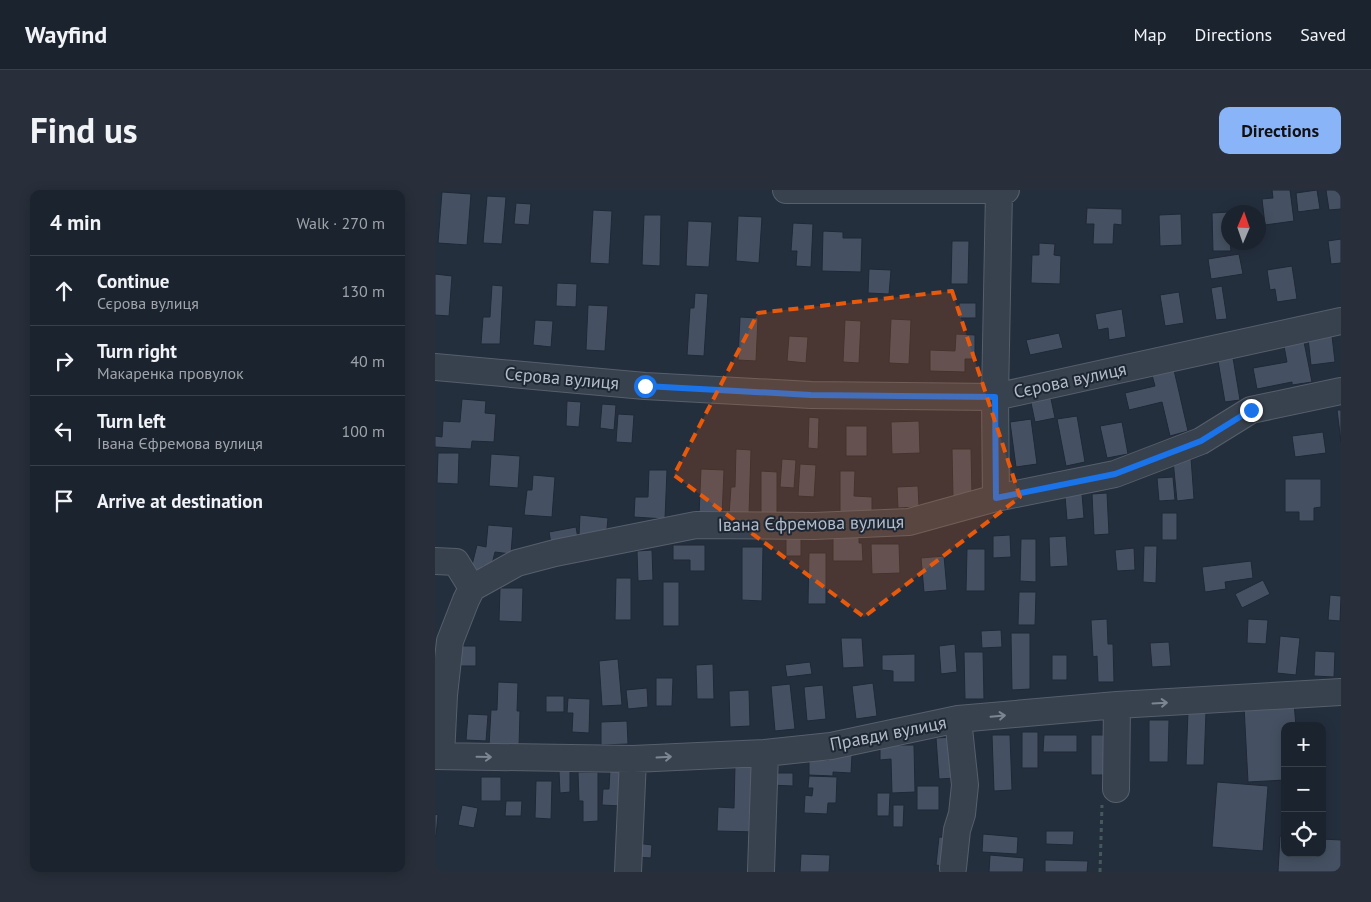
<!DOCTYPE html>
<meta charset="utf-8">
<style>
:root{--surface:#1b232e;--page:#282f3a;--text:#f1f3f6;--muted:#a0a4aa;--line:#39404a;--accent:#8ab4f8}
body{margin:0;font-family:"PT Sans",sans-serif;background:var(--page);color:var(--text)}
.controls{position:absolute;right:15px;bottom:15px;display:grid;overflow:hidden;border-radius:10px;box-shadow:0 2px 12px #0003}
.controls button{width:45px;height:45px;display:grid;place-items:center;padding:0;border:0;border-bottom:1px solid var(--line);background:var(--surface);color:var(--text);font:25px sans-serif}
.compass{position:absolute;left:786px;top:15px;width:45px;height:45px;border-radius:50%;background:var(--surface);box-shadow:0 2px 12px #0003;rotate:2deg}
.stop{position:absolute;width:15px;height:15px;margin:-11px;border:4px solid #1a73e8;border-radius:50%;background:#fff}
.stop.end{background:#1a73e8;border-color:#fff;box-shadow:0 1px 5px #0008}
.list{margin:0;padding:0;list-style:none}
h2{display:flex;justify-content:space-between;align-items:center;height:65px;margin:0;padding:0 20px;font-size:21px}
h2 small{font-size:16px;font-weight:400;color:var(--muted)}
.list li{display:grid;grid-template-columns:32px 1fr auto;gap:15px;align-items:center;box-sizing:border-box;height:70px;padding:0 20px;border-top:1px solid var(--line)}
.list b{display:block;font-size:19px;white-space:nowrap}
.list p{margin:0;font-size:16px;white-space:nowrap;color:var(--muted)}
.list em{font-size:16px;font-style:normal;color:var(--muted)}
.icon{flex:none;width:28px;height:28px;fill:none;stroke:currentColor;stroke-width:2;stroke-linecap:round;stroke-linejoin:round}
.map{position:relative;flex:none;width:906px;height:682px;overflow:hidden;border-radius:10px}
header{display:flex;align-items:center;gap:30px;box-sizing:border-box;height:70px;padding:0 25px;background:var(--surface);border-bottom:1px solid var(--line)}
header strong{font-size:24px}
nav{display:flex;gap:28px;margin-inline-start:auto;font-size:18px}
.intro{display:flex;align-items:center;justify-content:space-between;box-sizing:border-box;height:120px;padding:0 30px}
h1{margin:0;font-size:35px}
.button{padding:12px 22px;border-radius:10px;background:var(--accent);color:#111;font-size:18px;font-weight:700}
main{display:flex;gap:30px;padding:0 30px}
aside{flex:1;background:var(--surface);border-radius:10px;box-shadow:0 2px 12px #0003}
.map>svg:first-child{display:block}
.building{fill:#455162;stroke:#1f2835}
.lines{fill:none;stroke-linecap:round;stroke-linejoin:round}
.minor-casing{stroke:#565f6c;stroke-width:28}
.path{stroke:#44595c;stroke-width:3;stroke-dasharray:4 4;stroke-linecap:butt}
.minor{stroke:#38414e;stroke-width:26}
.oneway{stroke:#7c8592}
.route{stroke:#1a73e8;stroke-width:6}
.marked{fill:#e8590c;fill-opacity:0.2;stroke:#e8590c;stroke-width:4;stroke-dasharray:10 6;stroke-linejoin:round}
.labels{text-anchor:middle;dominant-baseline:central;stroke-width:4;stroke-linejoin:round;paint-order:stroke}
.street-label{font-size:18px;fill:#b4bcc9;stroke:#1d2633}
</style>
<header>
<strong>Wayfind</strong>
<nav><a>Map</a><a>Directions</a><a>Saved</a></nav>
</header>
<div class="intro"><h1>Find us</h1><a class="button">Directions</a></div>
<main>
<aside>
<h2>4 min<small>Walk · 270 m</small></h2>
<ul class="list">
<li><svg class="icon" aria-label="ahead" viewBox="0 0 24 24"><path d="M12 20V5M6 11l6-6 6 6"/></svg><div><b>Continue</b><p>Сєрова вулиця</p></div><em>130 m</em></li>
<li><svg class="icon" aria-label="right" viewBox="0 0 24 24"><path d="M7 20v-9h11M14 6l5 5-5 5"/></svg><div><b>Turn right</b><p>Макаренка провулок</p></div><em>40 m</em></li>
<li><svg class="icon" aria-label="left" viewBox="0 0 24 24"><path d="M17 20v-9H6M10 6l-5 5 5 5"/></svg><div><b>Turn left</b><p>Івана Єфремова вулиця</p></div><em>100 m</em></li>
<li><svg class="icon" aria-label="arrive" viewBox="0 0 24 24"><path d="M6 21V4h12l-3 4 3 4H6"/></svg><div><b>Arrive at destination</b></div></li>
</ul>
</aside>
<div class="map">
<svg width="906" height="682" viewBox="0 0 906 682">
<rect width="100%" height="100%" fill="#242f3e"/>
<path class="building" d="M837 0H855L859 31 830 35 827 9 838 8Z
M882 0 885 19 863 22 861 3Z
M891 0H906V19L894 20Z
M7 2 36 4 32 55 3 53Z
M52 6 71 7 67 54 48 53Z
M81 13 96 14 94 35 79 34Z
M652 18 687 19V35L679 34 678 54H658L659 34H651Z
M158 20 177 21 174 74 155 73Z
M794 22V52H795L796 61H778L777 23Z
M746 24 747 55 725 56 724 25Z
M209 25H226L225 76 207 75Z
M303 26 327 27 324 73 301 71Z
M253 31 277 32 274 77 251 76Z
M358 33 378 34 376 77 361 76 362 61H356Z
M388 41 408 42V48H427L426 82 387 81Z
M906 49V73L896 74 893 51Z
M517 51H534L533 94H516Z
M604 53 620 54 619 65 626 66 625 94 596 93 597 65H604Z
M804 64 808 84 776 89 773 69Z
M857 76 862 109 842 112 840 99 835 100 832 80Z
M434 79 456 80 454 104 433 103Z
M0 84 17 86 14 126 0 125Z
M122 93 142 94 141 117 121 116Z
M57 95 68 96 65 154H46L48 127H55Z
M787 96 792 129 781 130 776 98Z
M744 102 749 133 730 136 725 105Z
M260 103 273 104 269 166 252 165 255 118H259Z
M524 113H541V128H524Z
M153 115 173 116 170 161 151 160Z
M687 119 691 147 674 150 673 138 663 140 660 124Z
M305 127 323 128 321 171 303 170Z
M456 129 476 130 474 174 454 173Z
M100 130 118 131 116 157 98 155Z
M410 130 426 131 424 173 408 172Z
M624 143 628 158 595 165 591 150Z
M521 144 540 145V169H530V182L495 181V160L520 161Z
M354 146 373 147 371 173 352 171Z
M897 146 900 172 876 175 873 148Z
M868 147 877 192 857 195V192L822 199 818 178 852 172 848 151Z
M798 168 805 210 790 212 783 171Z
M739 180 753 241 735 246 727 212 694 220 690 203 720 196 717 185Z
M615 204 620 228 600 232 595 208Z
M27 209 51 211 50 223 61 224 59 252 37 251 36 259 0 257V246L7 247 8 231 25 232Z
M132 211 146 212 144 237 131 236Z
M167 214 181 215 179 240 165 238Z
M902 220H906V252Z
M183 224 199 225 197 253 181 252Z
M642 226 650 272 631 276 622 229Z
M374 227 384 228 383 259 373 258Z
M596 229 602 274 581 277 575 232Z
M484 231 485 263 457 264 456 232Z
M687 232 693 264 672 268 665 236Z
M411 236H432V266H411Z
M888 242 891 263 860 267 857 246Z
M301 259 316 260 314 325H294L296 297H300Z
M517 259H536L537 306 518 307Z
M3 263H24L23 294 2 293Z
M56 264 85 266 83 298 54 296Z
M756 268 759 309 742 311 738 270Z
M347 269 361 270 359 298 345 297Z
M365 274 381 275 379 307 363 306Z
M266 279 289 280 287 326 264 325Z
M214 280H232L230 329 199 327 200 307H213Z
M326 281 342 282V326H326Z
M405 281H420L419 306 437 307V325L405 324Z
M98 285 120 287 117 327 89 325 92 300H97Z
M738 287 740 310 724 311 722 288Z
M850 289H886V317L879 318V331H864V322H850Z
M483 296 484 317 463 318 462 297Z
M672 303 674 344 659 345 657 304Z
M647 304 649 328 632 330 630 306Z
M727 323H742V350H727Z
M145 325 173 328 171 349 144 346Z
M53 335 78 337 76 364 60 362 56 378 48 376 44 390 34 387 42 355 51 357Z
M141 337 144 354 117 359 114 342Z
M351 344H366V366H351Z
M424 344V353H427L428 371H398V345Z
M575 345 576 367 558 368V346Z
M631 346 633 376 615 377 614 347Z
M586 349H601V392L585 391Z
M436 354H464L465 383 437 384Z
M238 355H270V381H255V370H238Z
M709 356H722L721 393 708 392Z
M307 357H328L327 411 307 410Z
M699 358 700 380 682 381 680 360Z
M532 359H550V401H531Z
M217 360 218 390 203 391 202 361Z
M374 363H391V414H373Z
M509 366 512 400 489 402 486 368Z
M816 371 818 388 790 392 791 399 770 402 767 377Z
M181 388H196V430H180Z
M828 390 835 404 807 418 800 404Z
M228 392H244V436H228Z
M65 398H88L87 432 64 431Z
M584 402H601L600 435H583Z
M895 405 906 406 905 431 893 430Z
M672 429 673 454H678L679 492H663L662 466 658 467 656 430Z
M813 429 833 430 831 454 812 453Z
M566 440 567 457 547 458 546 441Z
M576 443H595V499L577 500Z
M845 446 865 448 861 485 842 483Z
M406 448H427L429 477 408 478Z
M734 452 736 476 717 477 715 453Z
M520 454 522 482 506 484 504 456Z
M21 456H41V476H21Z
M880 461 900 462 899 487 879 486Z
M529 462H548L549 509H530Z
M480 464V492H458V481L447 480V465Z
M617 465H632V490H617Z
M183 469 187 515 167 516 164 471Z
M375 472 377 484 352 487 350 475Z
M278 474 279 509H262L261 475Z
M221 488H238L237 516H221Z
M63 492 83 493 82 521H85L84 557 54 556 56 520H62Z
M438 493 442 526 421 529 417 496Z
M355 494 360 539 340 541 336 496Z
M388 495 391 529 372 531 369 497Z
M212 498 213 517 193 519 191 500Z
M314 500 315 536 295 537 294 501Z
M111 506H129V522H111Z
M133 508 155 509 154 543 137 542 138 523H132Z
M859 513 861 536H850V590L813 592 809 516Z
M753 521 771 522 769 575H751Z
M33 524 53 525 51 551 31 550Z
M714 530H734L733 572H714Z
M192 531 193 554 166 555V532Z
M587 542H603V578H587Z
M557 545H575L577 600 559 601Z
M609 545H642V562H608Z
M656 545H675L674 585H656Z
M519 547 522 588 504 589 501 548Z
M445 555H479L480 602 457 603 456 569 445 570Z
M395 564 417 565 416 583 398 582V586L374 585V570H394Z
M300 576 324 577 321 642 282 641 283 617 299 618Z
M175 579H187L186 616 167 615 168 599H174Z
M124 581H135V602L125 603Z
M143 582H163V631L148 632V611H144Z
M335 583H358V596L334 595Z
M374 586 402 587 401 613H393L392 624 369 623 370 605 377 606 378 598H373Z
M46 587H66V611H46Z
M101 591H117L116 629 100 628Z
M782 592 833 596 828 661 777 657Z
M482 596H504V620H482Z
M442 603H455L454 626H442Z
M71 611H87L86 626H70Z
M27 615 43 618 39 638 23 635Z
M458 615H469L468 637H458Z
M0 624 3 625 1 646H0Z
M611 641H639L638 655 611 654Z
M548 644 583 647 582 664 547 662Z
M845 646H850V663H887V649L906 650V682H843Z
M504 647 518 648 515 677 501 675Z
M201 653 217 655 216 668 200 667Z
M366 664 395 665 394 682H365Z
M555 665 589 668 588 682H554Z
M610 670 653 671 652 682H610Z"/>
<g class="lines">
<g class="minor-casing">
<path id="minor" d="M351 0H571
M0 177 210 196 376 205 560 207 906 131
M561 308 560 207 564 1
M0 371 21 372 37 398
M0 566 198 569 330 563 396 556 523 529 682 515 906 502
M6 566 9 505 15 451 31 410 37 398 82 373 120 363 261 335 379 336 474 332 561 308 680 284 766 251 816 220 906 201
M681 599 682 515
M518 678 522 640 527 624 530 595 523 529
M326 681 330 563
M193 682 198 569"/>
</g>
<path class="path" d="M665 682 667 615"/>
<use href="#minor" class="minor"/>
</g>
<defs><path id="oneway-shaft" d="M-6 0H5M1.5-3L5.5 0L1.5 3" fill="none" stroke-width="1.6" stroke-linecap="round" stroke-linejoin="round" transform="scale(1.25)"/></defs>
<g class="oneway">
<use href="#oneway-shaft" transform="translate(725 513) rotate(-3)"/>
<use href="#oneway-shaft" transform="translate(563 526) rotate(-5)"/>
<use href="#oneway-shaft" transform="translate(49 567) rotate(1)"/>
<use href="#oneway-shaft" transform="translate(229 567) rotate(-3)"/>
</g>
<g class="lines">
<path class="route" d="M210 196 376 205 560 207 561 308 680 284 766 251 816 220"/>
</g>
<path class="marked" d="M517 101 585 307 429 427 239 285 323 123Z"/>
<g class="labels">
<g class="street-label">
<text transform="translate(127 188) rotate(5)">Сєрова вулиця</text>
<text transform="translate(635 190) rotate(-12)">Сєрова вулиця</text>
<text transform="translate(376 333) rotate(-1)">Івана Єфремова вулиця</text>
<text transform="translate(453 543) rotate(-11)">Правди вулиця</text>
</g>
</g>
</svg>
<div class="controls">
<button>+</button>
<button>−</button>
<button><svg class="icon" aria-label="locate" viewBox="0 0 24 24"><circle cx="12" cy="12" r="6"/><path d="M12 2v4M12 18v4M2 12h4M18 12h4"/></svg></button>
</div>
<svg class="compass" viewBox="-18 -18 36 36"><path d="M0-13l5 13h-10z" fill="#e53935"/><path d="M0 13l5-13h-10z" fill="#a0a4aa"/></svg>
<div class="stop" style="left:210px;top:196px"></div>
<div class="stop end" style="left:816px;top:220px"></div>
</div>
</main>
